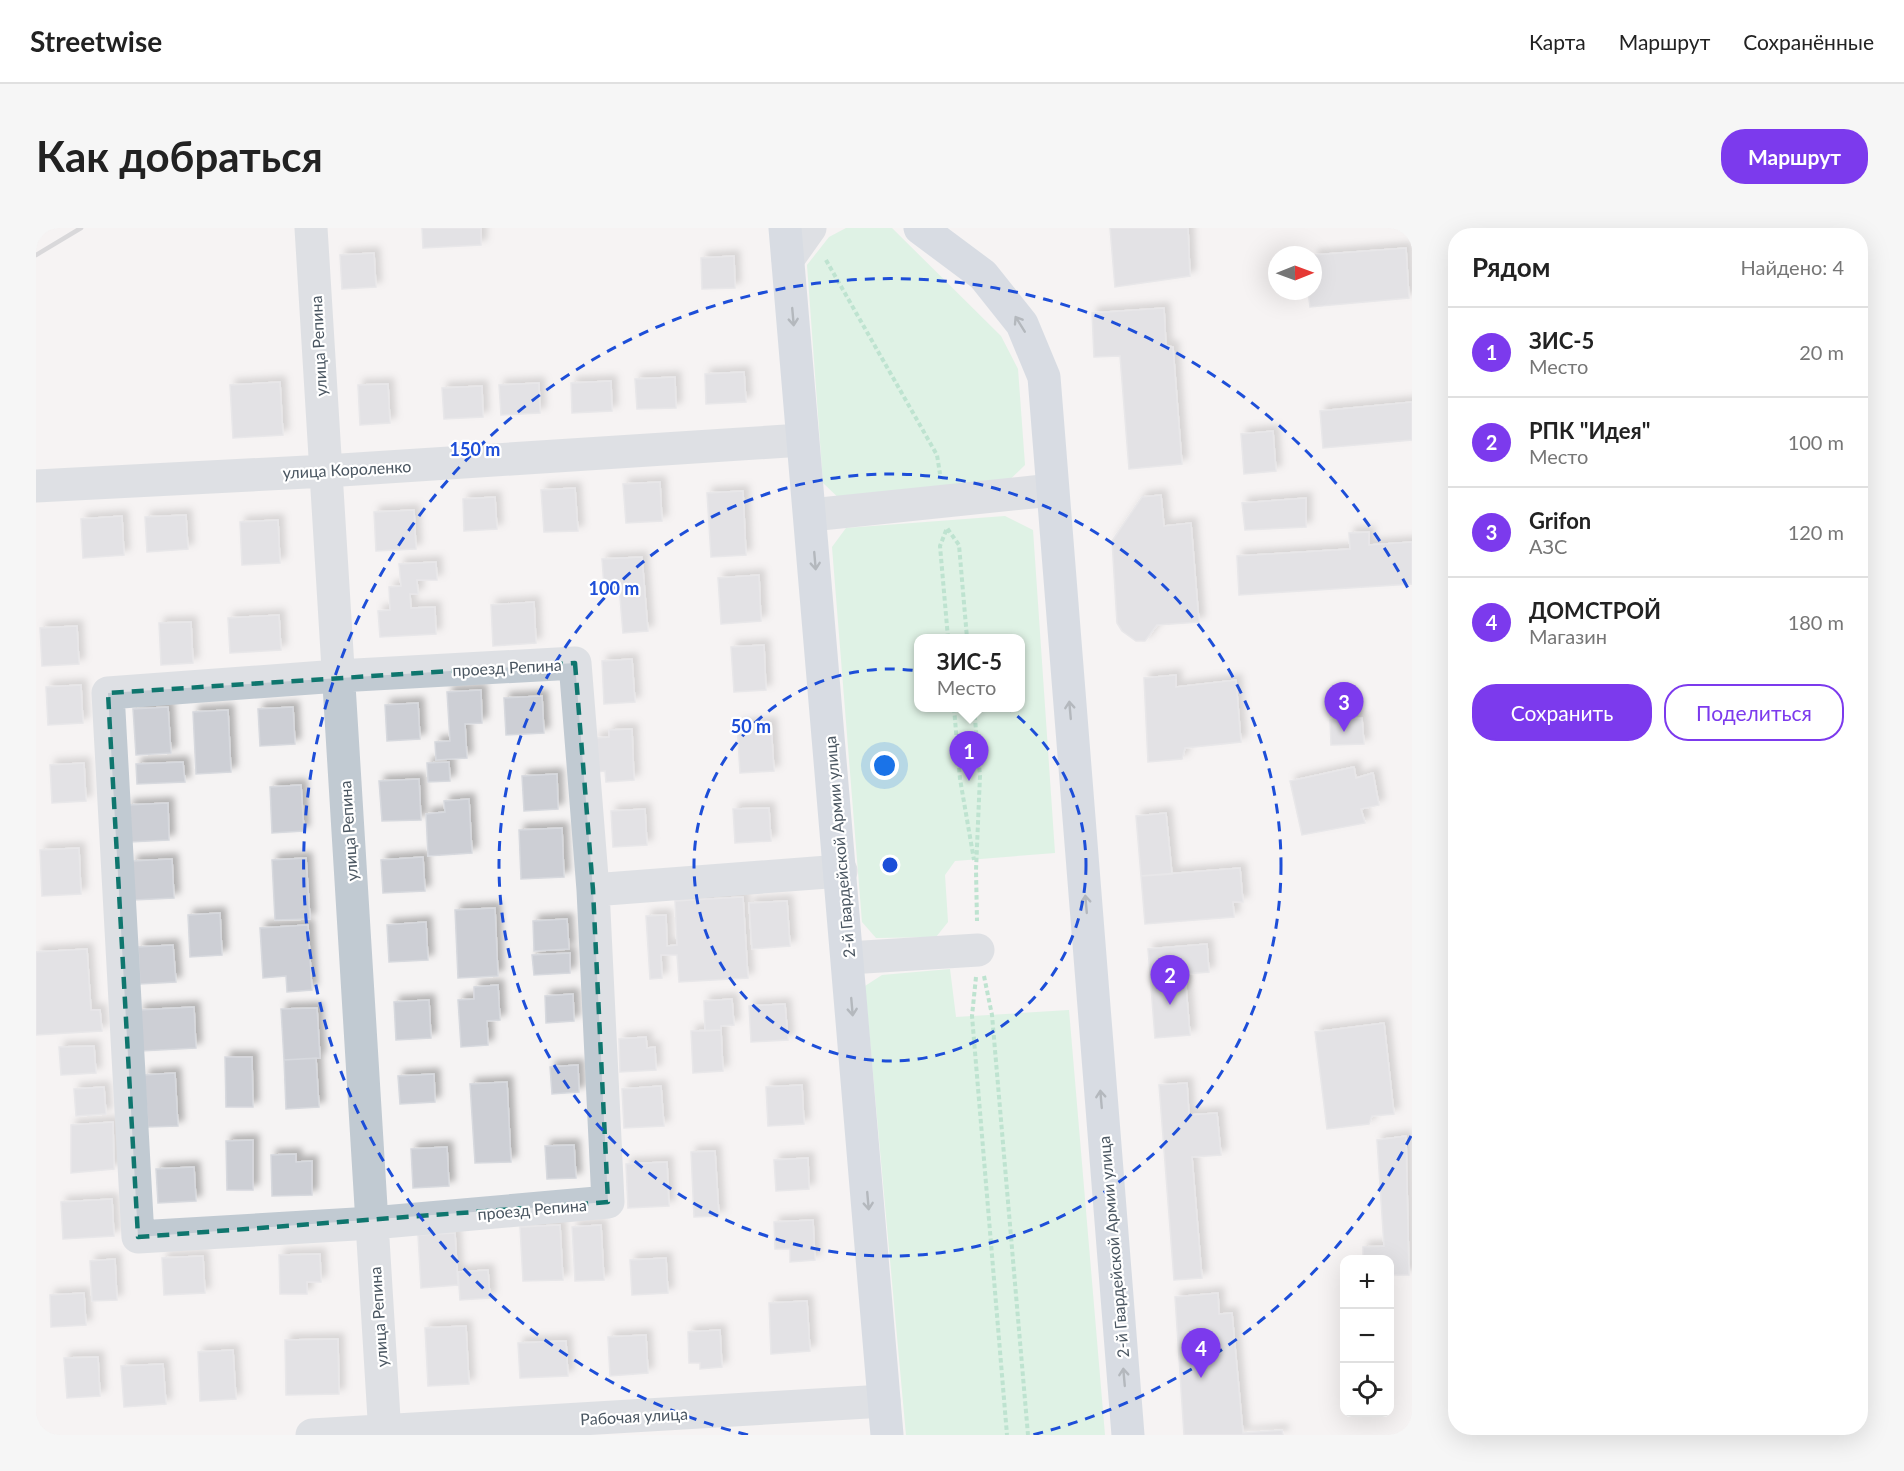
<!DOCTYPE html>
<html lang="ru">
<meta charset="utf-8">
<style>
:root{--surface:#fff;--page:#f6f6f6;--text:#222;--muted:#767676;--line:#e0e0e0;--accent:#7c3aed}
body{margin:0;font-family:Lato,sans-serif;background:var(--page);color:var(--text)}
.controls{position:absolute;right:18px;bottom:18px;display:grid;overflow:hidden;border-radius:12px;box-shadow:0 6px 24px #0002}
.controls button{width:54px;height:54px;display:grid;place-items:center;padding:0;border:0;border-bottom:2px solid var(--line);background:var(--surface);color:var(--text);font:30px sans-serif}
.compass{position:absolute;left:1232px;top:18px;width:54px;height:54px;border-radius:50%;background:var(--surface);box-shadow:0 6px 24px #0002;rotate:89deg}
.you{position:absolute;left:849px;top:538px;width:21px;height:21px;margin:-15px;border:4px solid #fff;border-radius:50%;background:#1a73e8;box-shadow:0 0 0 9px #1a73e833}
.badge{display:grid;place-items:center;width:39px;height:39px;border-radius:50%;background:var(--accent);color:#fff;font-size:20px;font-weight:700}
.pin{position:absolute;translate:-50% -50px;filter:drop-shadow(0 2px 3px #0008)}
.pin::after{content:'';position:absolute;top:32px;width:21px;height:18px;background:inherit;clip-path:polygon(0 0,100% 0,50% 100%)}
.popup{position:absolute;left:878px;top:406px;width:111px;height:78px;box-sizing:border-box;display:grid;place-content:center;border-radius:12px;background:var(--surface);filter:drop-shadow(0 2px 4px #0005);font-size:20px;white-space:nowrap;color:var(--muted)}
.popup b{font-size:22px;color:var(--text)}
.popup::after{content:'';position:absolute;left:50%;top:100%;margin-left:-12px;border:12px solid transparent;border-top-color:var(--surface)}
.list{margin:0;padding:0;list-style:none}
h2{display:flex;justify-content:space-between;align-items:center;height:78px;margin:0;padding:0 24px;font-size:26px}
h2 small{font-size:20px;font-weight:400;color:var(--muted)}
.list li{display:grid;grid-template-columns:39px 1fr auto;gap:18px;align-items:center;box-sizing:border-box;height:90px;padding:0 24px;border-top:2px solid var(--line)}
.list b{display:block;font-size:22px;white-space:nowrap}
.list p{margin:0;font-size:20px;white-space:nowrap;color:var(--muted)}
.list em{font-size:20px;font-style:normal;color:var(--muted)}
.actions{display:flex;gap:12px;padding:18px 24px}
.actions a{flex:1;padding:14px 0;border:2px solid var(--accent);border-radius:24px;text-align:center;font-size:21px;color:var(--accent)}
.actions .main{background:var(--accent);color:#fff}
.icon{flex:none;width:33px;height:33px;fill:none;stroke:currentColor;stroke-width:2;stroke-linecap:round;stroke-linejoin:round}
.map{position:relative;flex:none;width:1376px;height:1207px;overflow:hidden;border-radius:24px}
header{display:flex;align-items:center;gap:36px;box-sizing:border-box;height:84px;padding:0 30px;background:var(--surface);border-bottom:2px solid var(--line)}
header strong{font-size:28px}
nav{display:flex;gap:33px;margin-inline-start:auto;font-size:21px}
.intro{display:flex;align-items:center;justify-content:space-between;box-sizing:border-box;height:144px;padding:0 36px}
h1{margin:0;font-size:42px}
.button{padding:15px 27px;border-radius:24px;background:var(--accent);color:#fff;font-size:21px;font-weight:700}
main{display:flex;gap:36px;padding:0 36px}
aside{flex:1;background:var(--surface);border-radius:24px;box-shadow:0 6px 24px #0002}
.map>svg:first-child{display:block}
.green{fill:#c3f1d5;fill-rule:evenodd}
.building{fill:#cdcfd5;stroke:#d7d9de;stroke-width:1.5;filter:url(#shadow)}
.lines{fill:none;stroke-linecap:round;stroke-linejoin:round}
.path{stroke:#7ad0a6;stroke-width:4;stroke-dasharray:4.5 3;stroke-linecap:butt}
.minor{stroke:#c1cad2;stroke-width:33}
.major{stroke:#b3c2d1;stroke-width:33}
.rail{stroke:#b5b8bd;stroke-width:4.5}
.oneway{stroke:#64717d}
.marked{fill:none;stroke:#0f766e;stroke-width:4.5;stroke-dasharray:12 8;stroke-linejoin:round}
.ring{fill:none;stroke:#1d4ed8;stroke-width:3;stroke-dasharray:10 8}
.labels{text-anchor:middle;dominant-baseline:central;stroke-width:4.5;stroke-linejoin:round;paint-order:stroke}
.street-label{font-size:16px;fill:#4a5661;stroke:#fff}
.centre{fill:#1d4ed8;stroke:#fff;stroke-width:3}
.ring-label{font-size:18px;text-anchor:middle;font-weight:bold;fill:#1d4ed8;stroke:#fff;stroke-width:4.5;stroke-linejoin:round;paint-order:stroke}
</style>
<header>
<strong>Streetwise</strong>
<nav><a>Карта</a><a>Маршрут</a><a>Сохранённые</a></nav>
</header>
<div class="intro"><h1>Как добраться</h1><a class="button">Маршрут</a></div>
<main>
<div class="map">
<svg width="1376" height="1207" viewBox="0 0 1376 1207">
<defs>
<filter id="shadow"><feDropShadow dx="5.5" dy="-5.5" stdDeviation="3" flood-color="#0004"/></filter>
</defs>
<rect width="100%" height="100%" fill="#f5f3f3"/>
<path class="green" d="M810 0H856L965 108 982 141 989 237 964 261 808 275 787 255 771 37 793 9Z
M969 288 997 302 1019 625 919 633 909 647 912 694 900 709 840 710 826 694 796 319 810 300ZM882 410H984V480H882Z
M914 741 920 789 1033 782 1069 1207H870L829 758 846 747Z"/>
<path class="building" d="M386 0H445V17L387 20Z
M1074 0H1152L1154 48 1079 59Z
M1370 20 1373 70 1274 79 1272 63H1277V27Z
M338 25 340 59 306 61 304 27Z
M698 28 699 60 666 61 665 30Z
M1128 80 1130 118 1137 119 1146 236 1093 241 1084 128 1058 129 1056 85Z
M708 144 710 174 670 176 669 146Z
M639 149 640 180 601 181 599 151Z
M575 153 576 183 536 185 535 155Z
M244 154 247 207 197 210 194 157Z
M503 155 504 185 465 187 463 157Z
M352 156 354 195 324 197 322 157Z
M446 158 447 189 408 191 406 160Z
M1376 174V212L1287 220 1284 183Z
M1237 203 1240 243 1208 246 1205 206Z
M624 254 626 293 590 295 587 256Z
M539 260 542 303 508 304 505 262Z
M707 263 710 327 675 329 671 265Z
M1125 267 1128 298 1155 295 1163 394 1121 397 1109 413H1100L1086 403 1081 395 1076 313 1106 269Z
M459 269 461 301 428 303 427 271Z
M1270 270V299L1209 302 1206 275Z
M378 282 380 321 340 323 338 284Z
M150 287 152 321 111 324 109 289Z
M86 288 88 327 47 330 45 291Z
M242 292 244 335 206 337 204 294Z
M1333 304V317L1376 314V356L1203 367 1201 328 1314 321 1313 305Z
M606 329 612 403 587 405 583 358 568 359 566 331Z
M400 334 401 352H381L382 366H374L375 380 399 379 400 406 344 409 342 383 354 382 353 359 365 358 363 336Z
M723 347 725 393 685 396 682 350Z
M498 374 500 415 457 418 455 377Z
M243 387 245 422 194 425 192 390Z
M155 394 157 435 125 437 123 395Z
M41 398 43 436 6 438 4 400Z
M728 417 730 462 698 464 695 419Z
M596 431 599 474 568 476 566 433Z
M1140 447V459L1200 452 1205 514 1149 520 1146 531 1112 534 1108 450Z
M45 457 47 495 12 497 10 459Z
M445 462 446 495 429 496 431 530 400 532 399 514 414 513 411 464Z
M506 468 508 505 470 507 468 470Z
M382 475 384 511 351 513 349 477Z
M132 479 135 525 100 527 97 481Z
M257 479 259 516 224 518 222 481Z
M192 482 195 544 160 546 157 484Z
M1326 490 1328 516 1295 517 1294 492Z
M735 495 738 543 704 545 701 497Z
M596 501 598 552 570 554 569 543 561 544 559 510 573 509V502Z
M147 534 149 554 101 556 100 536Z
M413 534 414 553 392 554 391 535Z
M48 535 50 573 16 575 14 537Z
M1318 539 1320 550 1337 545 1343 577 1325 581 1329 595 1266 607 1254 553Z
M521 546 522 581 488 583 486 548Z
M383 551 385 592 346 593 343 553Z
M265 557 268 603 236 605 234 559Z
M433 571 436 625 392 628 390 586 409 584 408 573Z
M132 575 133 612 94 614 92 577Z
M733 580 735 613 699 615 697 581Z
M609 581 611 617 577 619 575 583Z
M1130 585 1136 646 1105 648 1100 588Z
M526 600 528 649 485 651 483 602Z
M43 620 45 666 6 668 4 622Z
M387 629 389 663 347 665 345 632Z
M270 630 274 691 239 692 236 632Z
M136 631 138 670 98 672 96 633Z
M1204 640 1207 674H1197L1198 689 1109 696 1105 648Z
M707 669 712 750 643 754 641 727H625L626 750 614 751 610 688 630 687 631 718 641 717 639 673Z
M751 673 754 718 716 721 713 675Z
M459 680 462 748 422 750 419 682Z
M184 685 186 727 154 729 152 687Z
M531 691 533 721 498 723 497 693Z
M390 694 392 732 353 734 351 697Z
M272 697 276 762 251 764 250 748 227 750 224 700Z
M1171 716 1173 744 1149 746 1154 807 1119 810 1112 721Z
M137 717 140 754 104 756 102 719Z
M51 721 55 782H64L66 803 0 807V724Z
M534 725V745L498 747 496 727Z
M462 757 464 792 451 793 452 817 425 819 422 772 438 771V759Z
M537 766 538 793 510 795 509 768Z
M696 771 698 797 685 798V802L669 803 668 773Z
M393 772 395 810 360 812 358 774Z
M749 776 752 812 715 814 713 778Z
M158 779 160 820 105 823 103 782Z
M281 780 284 830 248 832 245 781Z
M1348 795 1358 886 1336 888 1333 896 1291 901 1279 804Z
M685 802 687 843 657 845 655 803Z
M610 809 611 820 619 819 620 842 584 844 583 811Z
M58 818 60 845 25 847 23 819Z
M189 829H216L217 879H190Z
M280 830 283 879 250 881 248 832Z
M542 837 543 864 516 866 514 839Z
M139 845 142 898 112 899 108 847Z
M398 846 399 874 364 876 362 848Z
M471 854 475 934 439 935 434 856Z
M1151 855 1153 887 1181 885 1185 927 1156 929 1166 1050 1138 1052 1123 857Z
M766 857 768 896 732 898 730 859Z
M625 858 628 898 588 900 586 861Z
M68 859 70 886 40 888 38 861Z
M77 894 78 941 35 945V897Z
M1370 908 1373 1047H1354V1032H1327V1019L1348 1018 1341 912Z
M217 912V962H191L190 913Z
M538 917 540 950 511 951 509 918Z
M411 919 413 958 377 960 375 921Z
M679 923 683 988 658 989 655 924Z
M260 926V934L276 933V967L236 968 235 927Z
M772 930 773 961 740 963 738 932Z
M631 934 633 978 592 980 590 936Z
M158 939 160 973 122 975 120 941Z
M76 971 78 1008 27 1011 25 974Z
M777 992 779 1032 754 1034V1021H739L738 994Z
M524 997 527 1052 487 1053 484 999Z
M565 997 568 1052 539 1053 536 999Z
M419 1005 422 1057 385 1060 382 1007Z
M284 1026 285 1054H271V1066H244L243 1027Z
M167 1028 169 1065 128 1067 126 1030Z
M630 1030 632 1065 596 1067 594 1032Z
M79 1031 81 1072 56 1073 54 1033Z
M452 1042 454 1070 424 1072 422 1044Z
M48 1065 50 1097 15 1099 14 1067Z
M1182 1065 1183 1086 1196 1085 1207 1205 1246 1202 1247 1207H1148L1139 1069Z
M771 1073 774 1123 735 1126 733 1075Z
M430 1098 433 1156 392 1158 389 1100Z
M684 1102 686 1139 664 1141V1135H653L652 1104Z
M610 1107 612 1145 574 1148 572 1109Z
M302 1111 303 1166 250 1167 249 1112Z
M530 1113 532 1148 484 1150 482 1115Z
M197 1122 200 1171 164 1173 162 1124Z
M62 1129 64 1168 31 1170 28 1130Z
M127 1136 130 1176 88 1179 85 1138Z"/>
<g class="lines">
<path class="path" d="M790 32 901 227 904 246
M912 410 904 318 911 300 923 317 931 410
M918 480 924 551 938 632
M938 480 944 548 940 642 941 693
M948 748 956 787 992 1207
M940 749 936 788 971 1207"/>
<path class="minor" d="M275 0 349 1207
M752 31 774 0
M0 258 290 243 766 212
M775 287 1016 262
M539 435 557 662 572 974 336 995 102 1009 72 465 302 448Z
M557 662 805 643
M812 730 942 722
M276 1207 848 1173"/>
<path class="major" d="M749 0 851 1207
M884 0 947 47 986 96 1008 149 1092 1207"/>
<path class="rail" d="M0 27 45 0"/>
</g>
<defs><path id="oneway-shaft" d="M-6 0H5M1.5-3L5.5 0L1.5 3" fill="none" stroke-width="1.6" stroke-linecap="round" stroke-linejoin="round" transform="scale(1.5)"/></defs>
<g class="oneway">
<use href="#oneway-shaft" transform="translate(757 89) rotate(85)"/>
<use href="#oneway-shaft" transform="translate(984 96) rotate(-122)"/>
<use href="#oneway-shaft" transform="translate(779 333) rotate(85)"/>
<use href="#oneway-shaft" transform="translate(1034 482) rotate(-95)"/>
<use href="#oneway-shaft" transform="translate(1050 676) rotate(-95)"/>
<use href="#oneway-shaft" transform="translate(816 779) rotate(85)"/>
<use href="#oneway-shaft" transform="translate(1065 871) rotate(-95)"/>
<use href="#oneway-shaft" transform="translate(832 973) rotate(85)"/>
<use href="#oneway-shaft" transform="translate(1088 1149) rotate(-95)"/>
</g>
<path d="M0 0H1376V1207H0ZM539 435 557 662 572 974 102 1009 72 465Z" fill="#f5f3f3" fill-opacity=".55" fill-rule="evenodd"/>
<path class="marked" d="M539 435 557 662 572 974 102 1009 72 465Z"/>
<g class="ring">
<circle cx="854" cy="637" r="196"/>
<circle cx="854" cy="637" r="391"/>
<path d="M1375 908A587 587 0 0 1 996 1207M712 1207A587 587 0 1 1 1375 366"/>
</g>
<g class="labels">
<g class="street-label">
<text transform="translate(282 118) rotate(-93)">улица Репина</text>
<text transform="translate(311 241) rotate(-3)">улица Короленко</text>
<text transform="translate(471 439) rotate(-3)">проезд Репина</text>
<text transform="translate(312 603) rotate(-94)">улица Репина</text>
<text transform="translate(803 619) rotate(-95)">2-й Гвардейской Армии улица</text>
<text transform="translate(496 981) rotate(-5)">проезд Репина</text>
<text transform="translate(1077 1019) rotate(-95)">2-й Гвардейской Армии улица</text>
<text transform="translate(342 1089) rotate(-94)">улица Репина</text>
<text transform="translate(598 1188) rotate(-3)">Рабочая улица</text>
</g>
</g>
<circle cx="854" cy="637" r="9" class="centre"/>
<g class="ring-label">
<text x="439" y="228">150 m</text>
<text x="578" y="367">100 m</text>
<text x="715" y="505">50 m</text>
</g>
</svg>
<div class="controls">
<button>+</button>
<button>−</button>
<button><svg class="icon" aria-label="locate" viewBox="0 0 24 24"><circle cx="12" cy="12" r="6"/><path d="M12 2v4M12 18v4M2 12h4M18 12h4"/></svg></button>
</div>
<svg class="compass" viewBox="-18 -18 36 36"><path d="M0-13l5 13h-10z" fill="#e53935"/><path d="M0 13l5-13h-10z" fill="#767676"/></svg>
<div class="you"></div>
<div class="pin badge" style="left:933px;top:553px">1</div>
<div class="popup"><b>ЗИС-5</b>Место</div>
<div class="pin badge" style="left:1134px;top:777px">2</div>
<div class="pin badge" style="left:1308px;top:504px">3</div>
<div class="pin badge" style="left:1165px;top:1150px">4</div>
</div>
<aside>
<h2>Рядом<small>Найдено: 4</small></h2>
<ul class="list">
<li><span class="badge">1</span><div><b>ЗИС-5</b><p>Место</p></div><em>20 m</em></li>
<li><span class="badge">2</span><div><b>РПК &quot;Идея&quot;</b><p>Место</p></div><em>100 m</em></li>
<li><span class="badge">3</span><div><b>Grifon</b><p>АЗС</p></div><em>120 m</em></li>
<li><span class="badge">4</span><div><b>ДОМСТРОЙ</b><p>Магазин</p></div><em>180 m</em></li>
</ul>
<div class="actions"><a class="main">Сохранить</a><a>Поделиться</a></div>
</aside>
</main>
